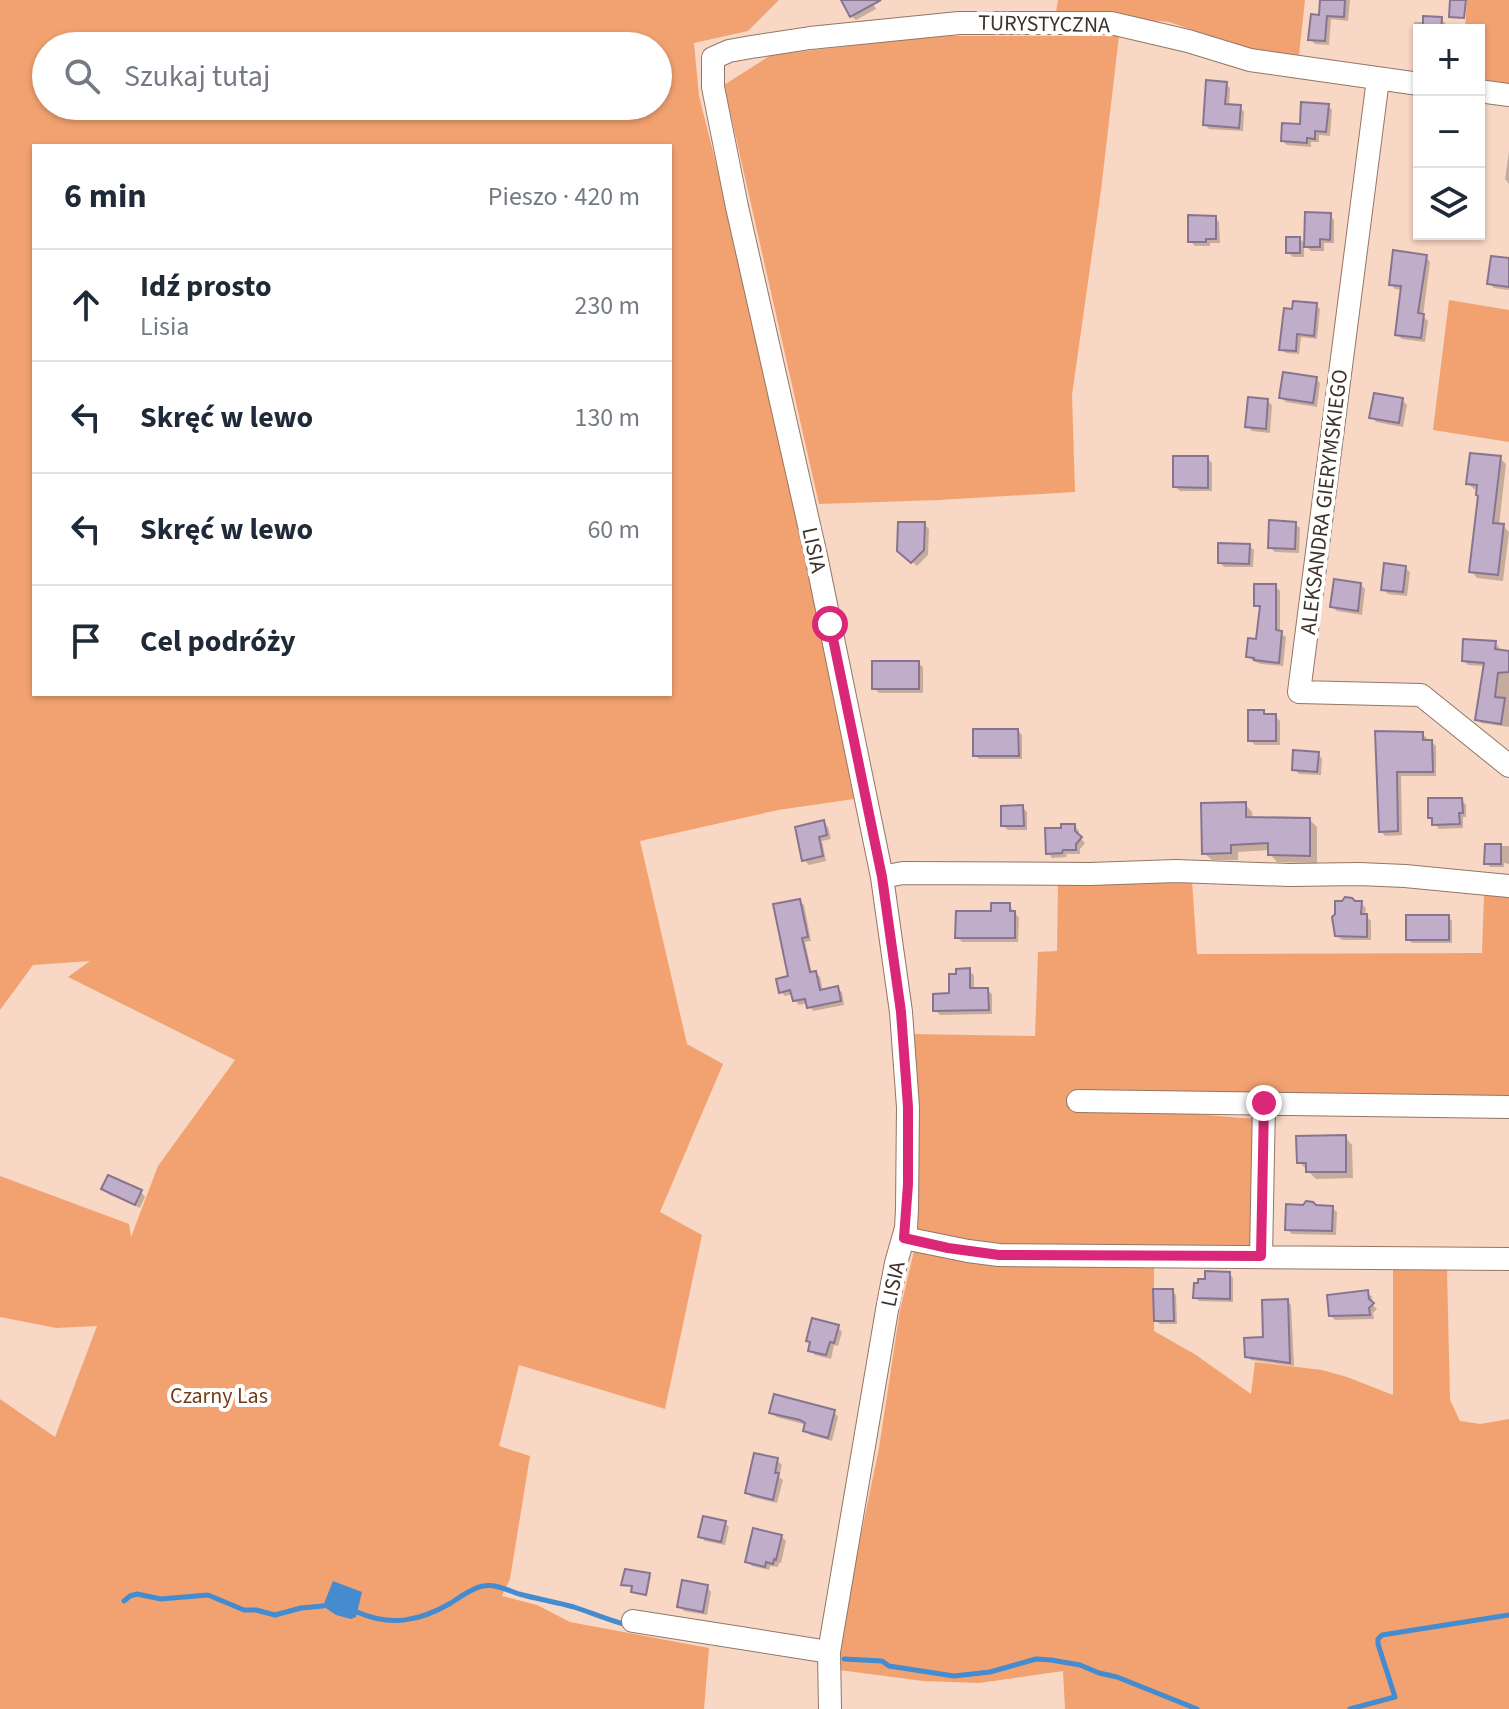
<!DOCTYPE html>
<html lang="pl">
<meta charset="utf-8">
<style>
:root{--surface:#fff;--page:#f2f2f3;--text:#1f2937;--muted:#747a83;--line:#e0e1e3}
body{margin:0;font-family:"Source Sans 3",sans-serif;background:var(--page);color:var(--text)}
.controls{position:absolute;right:24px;top:24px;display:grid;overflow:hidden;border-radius:0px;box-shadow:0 2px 6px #0004}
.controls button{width:72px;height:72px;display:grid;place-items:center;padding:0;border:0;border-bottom:2px solid var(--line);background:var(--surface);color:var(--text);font:40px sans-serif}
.stop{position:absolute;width:24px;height:24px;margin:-18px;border:6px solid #db2777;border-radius:50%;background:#fff}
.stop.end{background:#db2777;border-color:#fff;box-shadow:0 2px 8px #0008}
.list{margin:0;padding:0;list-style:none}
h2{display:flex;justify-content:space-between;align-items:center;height:104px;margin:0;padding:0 32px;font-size:34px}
h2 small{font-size:26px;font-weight:400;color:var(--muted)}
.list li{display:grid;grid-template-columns:52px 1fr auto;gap:24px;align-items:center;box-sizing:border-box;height:112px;padding:0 32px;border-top:2px solid var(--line)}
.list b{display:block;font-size:30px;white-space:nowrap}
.list p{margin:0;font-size:26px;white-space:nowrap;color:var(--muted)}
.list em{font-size:26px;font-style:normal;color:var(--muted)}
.icon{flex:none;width:44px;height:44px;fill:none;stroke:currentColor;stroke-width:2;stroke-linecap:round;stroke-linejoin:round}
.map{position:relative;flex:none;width:1509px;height:1709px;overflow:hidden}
.search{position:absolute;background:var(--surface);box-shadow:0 2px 6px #0004;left:32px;top:32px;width:640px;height:88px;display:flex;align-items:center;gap:20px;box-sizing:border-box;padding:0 28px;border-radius:44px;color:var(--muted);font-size:30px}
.panel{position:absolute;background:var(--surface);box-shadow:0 2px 6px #0004;left:32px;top:144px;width:640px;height:552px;border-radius:0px}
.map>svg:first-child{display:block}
.green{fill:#f2a271;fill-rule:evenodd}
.water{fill:#458bcf}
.shadow{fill:#0003}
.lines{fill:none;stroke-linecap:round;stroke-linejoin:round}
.stream{stroke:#458bcf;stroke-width:5}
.building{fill:#c0adca;stroke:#877590;stroke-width:2}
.minor-casing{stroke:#937664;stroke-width:24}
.minor{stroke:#fff;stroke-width:22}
.route{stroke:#db2777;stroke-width:10}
.labels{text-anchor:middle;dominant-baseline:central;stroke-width:8;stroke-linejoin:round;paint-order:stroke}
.street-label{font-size:22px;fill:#3f322b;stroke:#fff}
.park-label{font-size:22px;fill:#743d15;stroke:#fff}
</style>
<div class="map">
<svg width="1509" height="1709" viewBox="0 0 1509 1709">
<rect width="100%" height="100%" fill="#f8d7c4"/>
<path class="green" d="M0 0H779L748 31 694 43 699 96 773 390 854 799 778 810 640 841 687 1044 723 1064 660 1212 702 1235 665 1409 519 1365 499 1446 530 1456 510 1579 502 1596 537 1605 570 1622 709 1648 704 1709H0V1399L55 1437 97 1326 56 1328 0 1317V1176L129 1224 131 1237 158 1166 235 1060 68 977 90 961 33 965 0 1010ZM46 46H658V106H46ZM34 146H670V694H34Z
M1058 0H1305L1299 55 1255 51 1169 22 1056 12Z
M1467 0H1509V86L1479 83V30H1465Z
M937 36H1119L1101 190 1072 395 1075 492 939 500 819 504 724 85 771 55Z
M1449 300 1509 310V442L1433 430Z
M1192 881 1197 954 1482 953 1484 894 1509 895V1101L1068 1095 1070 1110H1148L1254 1119 1253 1248 1036 1252 917 1234 910 1034 1035 1036 1038 952 1057 951 1058 883Z
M914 1251 1154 1263V1331L1196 1355 1251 1394 1255 1362 1322 1370 1347 1377 1393 1395V1263L1447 1269 1450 1400 1460 1421 1480 1424 1509 1419V1709H1065L1063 1671 979 1683 923 1681 839 1670 838 1646 879 1448 900 1310Z"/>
<path class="water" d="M333 1581 362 1592 356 1617 351 1619 336 1615 323 1606Z"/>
<path class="shadow" d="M843 0H871L876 9 856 20 851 16Z
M1322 0H1350L1348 21 1331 19 1329 45 1315 44 1310 39 1321 17Z
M1441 19 1446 24 1445 30H1419V51H1417L1413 46 1414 22H1425Z
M1226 84 1230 88 1229 106 1240 107 1244 112 1243 131 1209 129 1205 124Z
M1328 106 1332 110 1330 136 1319 135V142H1311V147L1287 145 1283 141Z
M1509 151V184L1505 179Z
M1419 195V219L1416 216Z
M1330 215 1334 220V243H1324V251H1311L1304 244V257H1293L1288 252 1300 239 1306 245Z
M1215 218 1219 222 1220 243H1210V246H1195L1190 241Z
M1426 257 1430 262 1423 316 1428 321 1425 342 1402 339 1397 334 1403 290 1395 289 1391 284Z
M1509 260V290L1494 288 1489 283Z
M1316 305 1320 309 1317 339 1301 337 1299 354 1286 353 1282 349Z
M1316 379 1320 383 1317 407 1286 402 1281 398Z
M1402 400 1407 405 1403 427 1376 422 1372 417Z
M1267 401 1272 405 1270 433 1252 431 1247 426Z
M1207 458 1212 463V491H1180L1175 486Z
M1500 458 1506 464 1499 526H1503L1509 532 1503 581 1477 578 1471 571 1480 497 1478 490 1474 489 1468 483Z
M924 524 929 529 928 555 917 566 899 550Z
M1295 524 1300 528 1299 553 1275 552 1270 547Z
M1249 546 1254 550 1253 567H1224L1220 562Z
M1405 568 1410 572 1407 596 1388 594 1383 589Z
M1361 585 1365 589 1362 615 1337 611 1332 606Z
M1275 586 1280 591V633L1286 637 1283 666 1261 664 1253 661 1248 656 1258 641 1261 610 1256 605Z
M1495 643 1499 647 1498 651 1509 653V727L1481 723 1477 719 1486 666 1468 665 1464 661Z
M918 663 923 667V693H879L874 688Z
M1263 712 1267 716H1275L1280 721V745H1255L1250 740Z
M1018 731 1022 735V759H979L975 755Z
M1377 733 1422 734 1427 738V742H1431L1436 746V776H1401L1402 835 1385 836 1381 831Z
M1318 754 1322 759 1321 775 1299 774 1294 769Z
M1462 800 1466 805V817H1463V828L1439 829 1430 817Z
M1245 804 1252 812 1253 819 1310 820 1317 827V863L1277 862 1270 854V850L1238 852V860H1212L1204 853Z
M1022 807 1027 812V830H1008L1003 826Z
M823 823 828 827 831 839 822 841 826 861 809 865 804 860Z
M1075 826 1079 831V837L1085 843 1080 849V854H1067L1066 857 1052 858 1048 853 1063 829Z
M1487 846H1509V864L1504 863V867H1490L1487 863Z
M799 901 804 905 811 941 805 942 812 974 816 973 820 977 823 991 837 988 842 992 844 1005 813 1011 808 1003 799 1005 795 1000 793 994 785 996 781 992 790 978Z
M1354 903H1361L1366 908 1365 915 1371 921V940H1342L1337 936Z
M1009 905 1019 918 1018 942H962L957 937 993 913Z
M1448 917 1452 921V943H1412L1408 939Z
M969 971 974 975V990H987L992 994V1014L940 1015 935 1010 951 995Z
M1345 1137 1352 1145 1353 1178 1316 1179 1299 1162Z
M104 1189 141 1192 145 1197 140 1208 108 1194Z
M1316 1207 1332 1208 1337 1212 1336 1235 1292 1234 1287 1229Z
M1230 1274 1233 1278V1302L1199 1301 1195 1297Z
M1172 1291 1176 1295 1177 1324H1160L1156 1321Z
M1367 1293 1372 1297 1373 1305 1377 1309 1373 1313 1374 1319 1335 1320 1330 1315Z
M1287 1301 1291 1305 1294 1366 1251 1360 1247 1356 1265 1339Z
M838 1327 842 1332 838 1346 834 1345 831 1359 815 1355 810 1350Z
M771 1412H834L838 1417 832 1441 810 1435 806 1431 807 1425 776 1417Z
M777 1460 782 1465 779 1477 783 1480 777 1503 752 1497 747 1493Z
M725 1523 729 1527 725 1545 705 1541 701 1537Z
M781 1536 786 1541 781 1563H779L778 1567 770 1566 769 1570 752 1566 747 1561Z
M649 1575 651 1576 647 1595 635 1593 633 1591 634 1587 624 1584Z
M707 1587 711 1592 707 1615 684 1611 679 1606Z"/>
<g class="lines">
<path class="stream" d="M124 1601 130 1596 137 1594 161 1599 208 1595 244 1610H256L275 1615 301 1608 323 1606
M357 1612C391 1627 420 1621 451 1603 460 1597 472 1588 483 1586 496 1584 507 1590 519 1594 537 1599 556 1602 574 1607 592 1613 608 1620 627 1625
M844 1659 882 1661 889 1666 954 1676 990 1672 1036 1659 1051 1660 1080 1665 1099 1673 1117 1677 1197 1709
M1350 1709 1395 1697 1378 1644V1639L1382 1635 1509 1615"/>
</g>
<path class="building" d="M841 0H881L850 17Z
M1320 0H1345L1344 17 1327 16 1325 41 1308 40 1311 14 1319 15Z
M1450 0H1466L1464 18 1449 17Z
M1423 16 1442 17 1441 30H1423Z
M1206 80 1227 82 1225 104 1241 105 1239 128 1203 125Z
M1301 102 1329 104 1326 132 1315 131V139L1307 138V143L1281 141 1282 123 1300 124Z
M1305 212 1331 213 1330 240 1320 239V247H1304Z
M1188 215 1216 216V239H1206V242H1188Z
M1286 237H1300V253H1286Z
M1393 250 1427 255 1418 313 1424 314 1421 338 1395 335 1401 286 1389 285Z
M1491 256 1509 258V287L1487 284Z
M1293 301 1317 303 1314 336 1297 334 1296 351 1279 350 1284 308 1292 309Z
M1283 372 1317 377 1313 403 1279 398Z
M1374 393 1403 398 1399 423 1369 418Z
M1248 397 1268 399 1266 429 1245 427Z
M1470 453 1501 456 1493 523 1504 524 1498 575 1469 572 1478 496 1476 495 1477 485 1466 484Z
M1173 456H1208V488L1173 487Z
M1269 520 1296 522 1295 549 1268 548Z
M898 522H925L924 550 911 563 897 551Z
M1218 543 1250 544 1249 564 1218 563Z
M1384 563 1406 566 1403 592 1381 590Z
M1334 579 1361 583 1358 611 1330 607Z
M1254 584H1276V630L1282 631 1279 663 1254 660V658L1246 657 1248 638 1256 639 1260 606H1254Z
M1463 639 1496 641 1495 649 1509 651V672L1498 673 1495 697 1505 698 1501 724 1475 720 1484 663 1462 661Z
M872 661H919V689H872Z
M1248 710H1264V714H1276V741H1248Z
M973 729H1018L1019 756H973Z
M1375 731 1423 732V740H1432L1433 772H1397L1398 831 1379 832Z
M1293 750 1319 752 1317 772 1292 770Z
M1428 798H1462L1463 813H1459L1460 824 1432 825V818H1428Z
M1246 802V817L1310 818V856L1268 855V843L1231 845V853L1202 854 1201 803Z
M1023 805 1024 826H1001V806Z
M824 820 827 835 819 837 823 856 802 861 795 827Z
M1061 824H1075V831L1082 837 1076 844V850H1063L1062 853 1046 854 1045 828H1061Z
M1485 844H1501V864H1484Z
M1345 897 1352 898 1355 901H1362L1361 914H1367V937L1335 936 1332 917 1335 914V901H1342Z
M800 899 808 937 802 938 810 972 816 971 820 990 838 986 841 1001 807 1008 805 999 793 1001 790 990 779 993 776 979 788 976 773 904Z
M991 903H1010V911H1015V938H955L956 911H991Z
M1406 915H1449V940H1406Z
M970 968V988H988L989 1010 933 1011V994L949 993V974H956V969Z
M1346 1135V1172H1306V1163H1297L1296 1136Z
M108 1175 142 1190 135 1205 101 1189Z
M1306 1201 1313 1202 1316 1205 1333 1206 1332 1231 1285 1230 1286 1204 1303 1205Z
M1205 1271 1230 1272V1299L1193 1298 1194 1283H1198V1279H1205Z
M1153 1289H1173L1174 1321H1154Z
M1368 1290 1369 1299 1374 1303 1369 1308 1370 1315 1329 1316 1327 1295Z
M1288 1299 1290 1363 1245 1357 1244 1338 1263 1337 1262 1300Z
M812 1318 839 1325 834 1343 830 1342 826 1355 808 1351 810 1342 806 1341Z
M774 1394 835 1410 828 1438 803 1431 805 1423 800 1420 769 1413Z
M754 1453 778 1458 775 1473H779L773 1500 745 1493Z
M703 1516 726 1521 721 1542 698 1537Z
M753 1528 782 1535 776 1560 774 1559 773 1564 766 1562 765 1567 745 1562Z
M625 1569 650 1573 646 1595 631 1592 632 1586 621 1585Z
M682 1580 708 1585 703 1612 677 1607Z"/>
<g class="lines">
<g class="minor-casing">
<path id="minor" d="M1378 79 1299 692 1421 695 1509 766
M1479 91 1509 95
M882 877 903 873 1090 874 1176 871 1289 875 1359 874 1405 876 1509 886
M1078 1101 1509 1107
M904 1238 968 1251 999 1255 1509 1259
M1261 1256 1264 1103
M633 1621 829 1652
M830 1709 829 1652 887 1310 896 1263 906 1228 907 1209 908 1107 901 1012 882 877 816 556 737 207 713 87V58L729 51 751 47 810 38 959 23H1111L1188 41 1250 60 1419 84"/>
</g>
<use href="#minor" class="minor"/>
</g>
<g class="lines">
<path class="route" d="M830 624 882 877 901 1012 908 1107V1184L904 1238 948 1248 999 1255 1261 1256 1264 1103"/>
</g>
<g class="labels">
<g class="street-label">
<text transform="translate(1044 24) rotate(1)">TURYSTYCZNA</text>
<text transform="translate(1324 502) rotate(-83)">ALEKSANDRA GIERYMSKIEGO</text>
<text transform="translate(814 550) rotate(78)">LISIA</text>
<text transform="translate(893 1284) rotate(-78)">LISIA</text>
</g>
<g class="park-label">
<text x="219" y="1396">Czarny Las</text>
</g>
</g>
</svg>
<div class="controls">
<button>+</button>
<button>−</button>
<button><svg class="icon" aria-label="layers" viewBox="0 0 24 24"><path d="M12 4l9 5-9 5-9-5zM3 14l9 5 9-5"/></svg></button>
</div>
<div class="stop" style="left:830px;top:624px"></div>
<div class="stop end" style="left:1264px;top:1103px"></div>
<div class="search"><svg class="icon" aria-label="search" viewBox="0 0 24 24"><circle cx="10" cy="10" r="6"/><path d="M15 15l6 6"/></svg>Szukaj tutaj</div>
<section class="panel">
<h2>6 min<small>Pieszo · 420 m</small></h2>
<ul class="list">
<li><svg class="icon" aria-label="ahead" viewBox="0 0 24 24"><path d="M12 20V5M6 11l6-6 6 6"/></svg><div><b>Idź prosto</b><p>Lisia</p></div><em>230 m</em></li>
<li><svg class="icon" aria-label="left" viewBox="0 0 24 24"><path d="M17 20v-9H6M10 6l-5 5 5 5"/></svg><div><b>Skręć w lewo</b></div><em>130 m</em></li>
<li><svg class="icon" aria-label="left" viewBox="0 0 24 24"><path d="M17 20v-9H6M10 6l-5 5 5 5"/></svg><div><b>Skręć w lewo</b></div><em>60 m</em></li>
<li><svg class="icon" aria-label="arrive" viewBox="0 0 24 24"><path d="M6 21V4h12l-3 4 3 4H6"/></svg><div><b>Cel podróży</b></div></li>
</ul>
</section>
</div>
